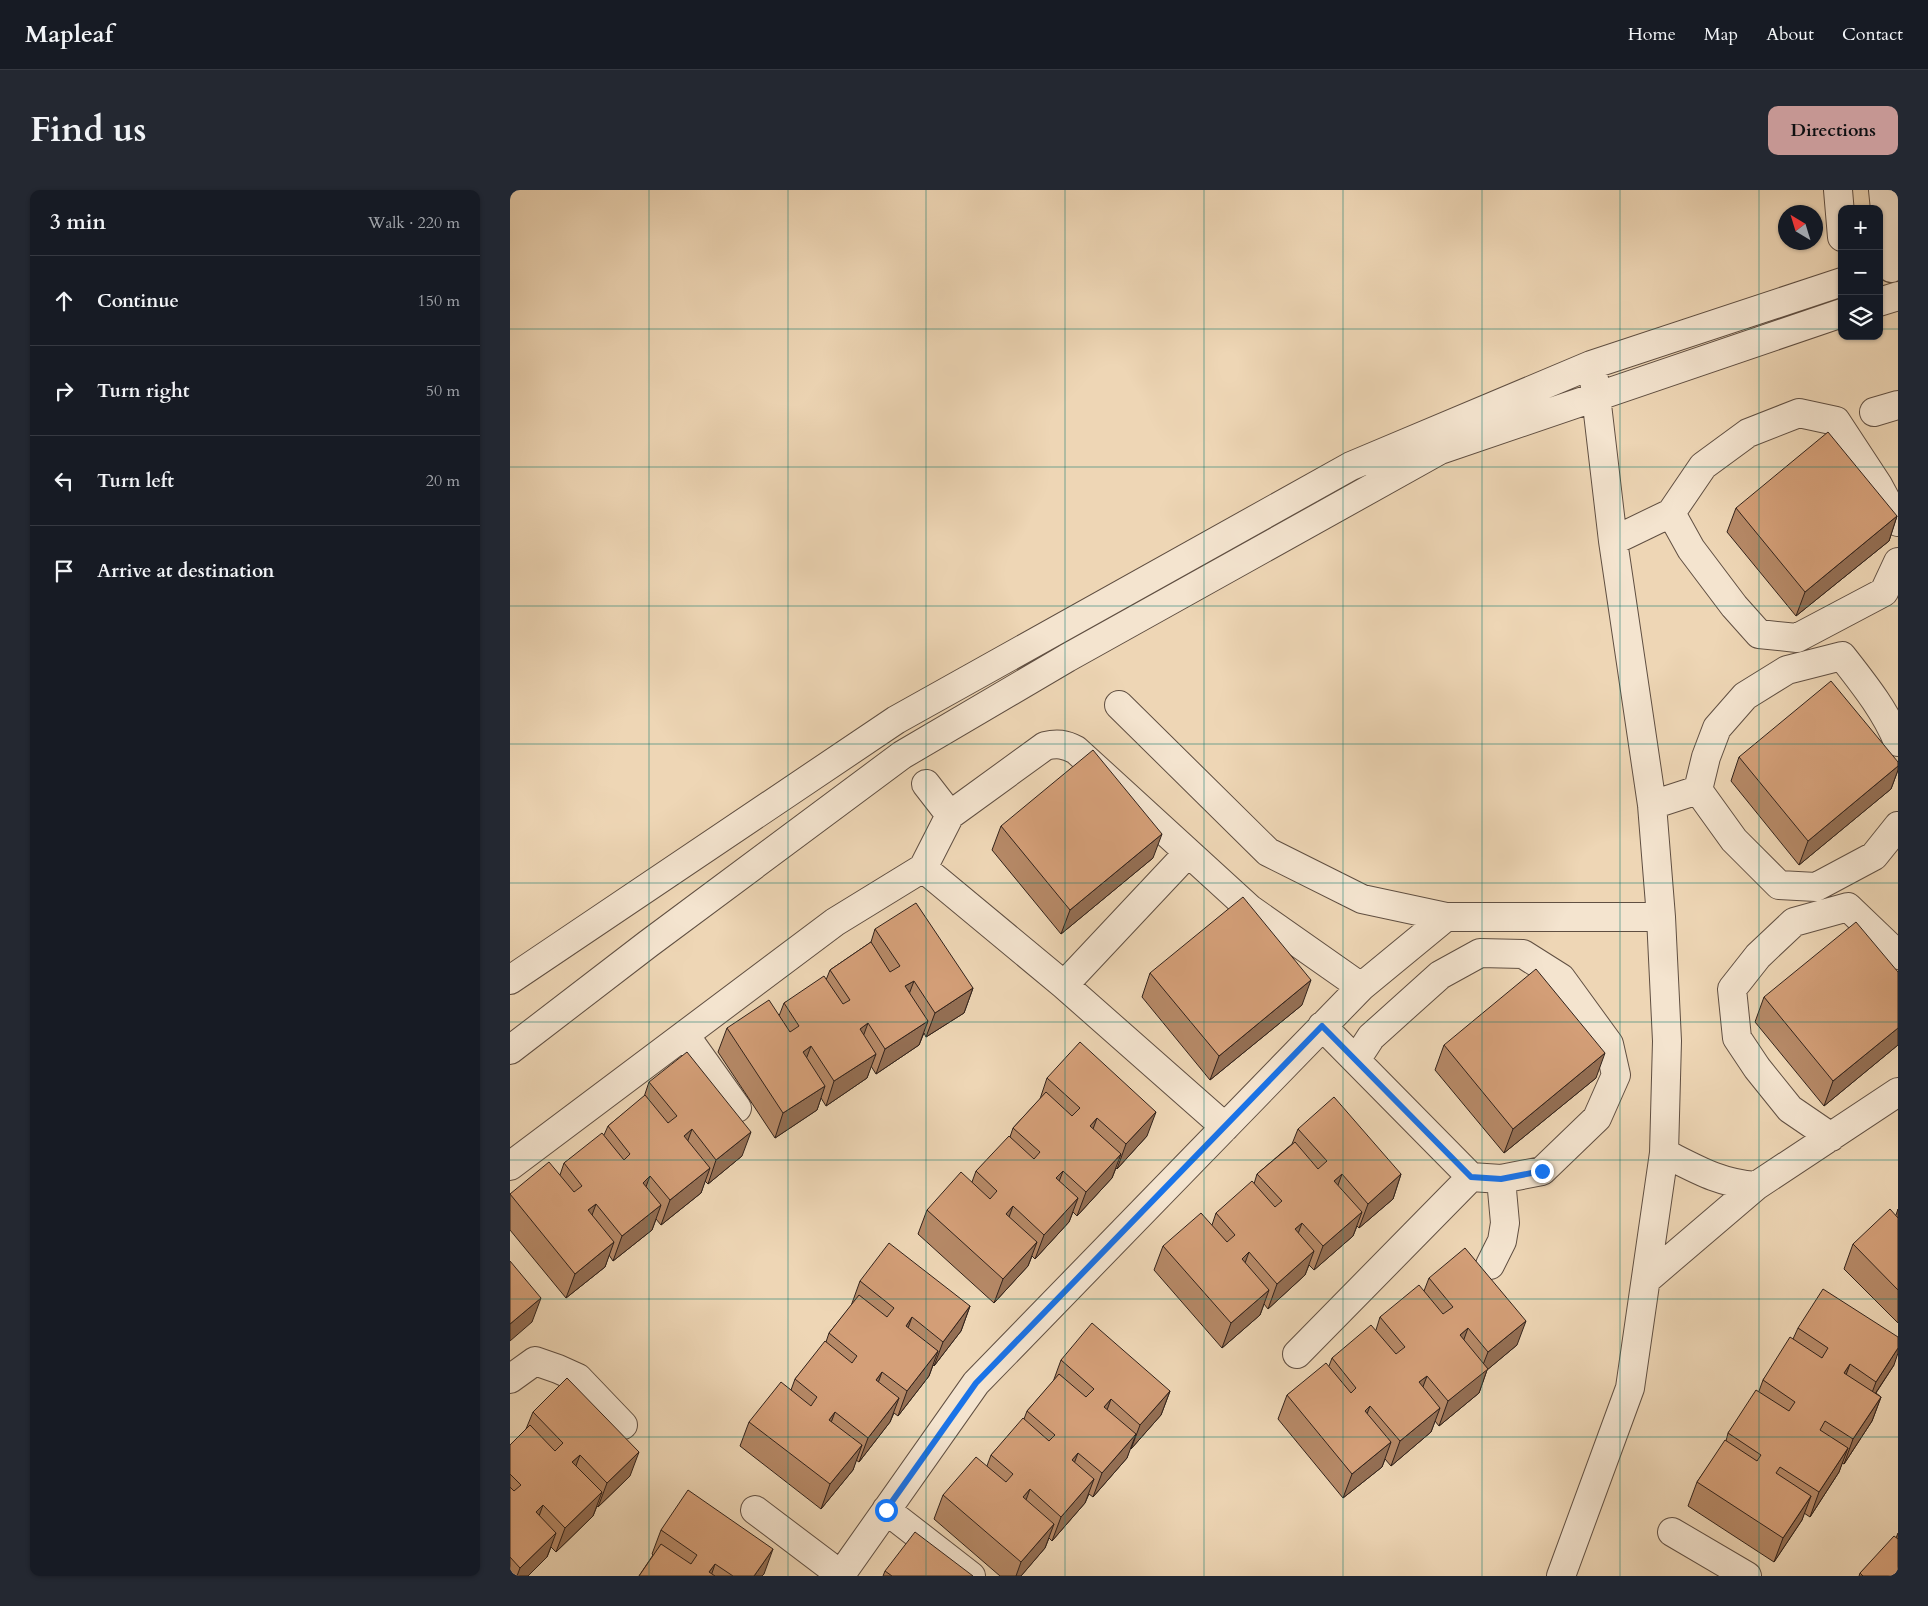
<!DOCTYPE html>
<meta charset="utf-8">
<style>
:root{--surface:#171b24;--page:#242831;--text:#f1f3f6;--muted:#9ea1a6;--line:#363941;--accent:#c59692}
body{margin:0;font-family:Cardo,serif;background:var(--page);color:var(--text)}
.controls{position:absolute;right:15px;top:15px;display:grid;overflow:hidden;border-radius:10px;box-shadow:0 1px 4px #0004}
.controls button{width:45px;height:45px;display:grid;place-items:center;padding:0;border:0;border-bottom:1px solid var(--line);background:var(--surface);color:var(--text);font:25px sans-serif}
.compass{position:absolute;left:1268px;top:15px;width:45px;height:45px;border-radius:50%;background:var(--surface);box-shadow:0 1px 4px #0004;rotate:322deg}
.stop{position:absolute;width:15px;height:15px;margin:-11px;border:4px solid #1a73e8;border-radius:50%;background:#fff}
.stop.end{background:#1a73e8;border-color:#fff;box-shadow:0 1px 5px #0008}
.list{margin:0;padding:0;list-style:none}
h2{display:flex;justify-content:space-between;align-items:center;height:65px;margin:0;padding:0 20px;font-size:21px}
h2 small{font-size:16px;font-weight:400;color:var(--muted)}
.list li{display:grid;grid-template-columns:32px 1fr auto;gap:15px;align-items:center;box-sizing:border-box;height:90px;padding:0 20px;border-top:1px solid var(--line)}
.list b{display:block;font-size:19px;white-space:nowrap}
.list em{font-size:16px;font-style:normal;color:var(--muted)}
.icon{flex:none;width:28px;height:28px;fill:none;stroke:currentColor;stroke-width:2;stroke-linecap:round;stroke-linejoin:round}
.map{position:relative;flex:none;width:1388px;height:1386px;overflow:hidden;border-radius:10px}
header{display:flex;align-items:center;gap:30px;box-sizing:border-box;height:70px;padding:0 25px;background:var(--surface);border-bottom:1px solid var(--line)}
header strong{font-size:24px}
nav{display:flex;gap:28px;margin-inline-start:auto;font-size:18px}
.intro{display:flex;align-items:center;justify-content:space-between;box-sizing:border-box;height:120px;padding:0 30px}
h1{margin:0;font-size:35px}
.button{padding:12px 22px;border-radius:10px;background:var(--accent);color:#111;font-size:18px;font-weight:700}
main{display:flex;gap:30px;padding:0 30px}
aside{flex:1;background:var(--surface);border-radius:10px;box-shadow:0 1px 4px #0004}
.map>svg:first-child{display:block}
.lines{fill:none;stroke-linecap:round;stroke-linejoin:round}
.minor-casing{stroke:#604f42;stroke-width:30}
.minor{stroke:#f4e4cf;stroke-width:28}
.wall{fill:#b68967;stroke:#31221b}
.shaded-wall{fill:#946f54;stroke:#31221b}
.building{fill:#d49f78;stroke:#31221b}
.route{stroke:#1a73e8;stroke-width:6}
.grid{fill:none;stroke:#0f766e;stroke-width:1;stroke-opacity:0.55}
</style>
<header>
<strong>Mapleaf</strong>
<nav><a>Home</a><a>Map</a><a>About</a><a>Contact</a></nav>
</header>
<div class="intro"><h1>Find us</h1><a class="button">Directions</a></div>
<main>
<aside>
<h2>3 min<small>Walk · 220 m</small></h2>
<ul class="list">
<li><svg class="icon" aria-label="ahead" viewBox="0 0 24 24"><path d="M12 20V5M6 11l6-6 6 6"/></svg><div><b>Continue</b></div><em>150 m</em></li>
<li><svg class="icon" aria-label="right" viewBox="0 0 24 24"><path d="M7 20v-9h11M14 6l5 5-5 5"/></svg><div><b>Turn right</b></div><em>50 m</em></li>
<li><svg class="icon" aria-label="left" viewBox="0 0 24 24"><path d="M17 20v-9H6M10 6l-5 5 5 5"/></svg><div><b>Turn left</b></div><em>20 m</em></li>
<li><svg class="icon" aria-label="arrive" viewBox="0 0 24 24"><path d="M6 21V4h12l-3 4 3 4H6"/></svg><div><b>Arrive at destination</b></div></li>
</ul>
</aside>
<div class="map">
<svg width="1388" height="1386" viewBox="0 0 1388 1386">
<rect width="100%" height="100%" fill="#eed6b5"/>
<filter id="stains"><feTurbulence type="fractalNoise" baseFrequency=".004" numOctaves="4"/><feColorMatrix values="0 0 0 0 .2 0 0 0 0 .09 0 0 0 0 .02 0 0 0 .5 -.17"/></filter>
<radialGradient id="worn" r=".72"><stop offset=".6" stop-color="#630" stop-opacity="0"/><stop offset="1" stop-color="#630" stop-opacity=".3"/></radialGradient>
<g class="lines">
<g class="minor-casing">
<path id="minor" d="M1328 0 1332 47
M1373 0 1381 78
M1369 112 1388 106
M1364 222 1388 215
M1161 323 1181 359 1224 416 1249 444 1287 448 1374 402 1388 372
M1103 351 1161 323 1193 276 1238 243 1289 223 1326 231 1368 295 1388 332
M609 515 758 662 852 709 936 727H1151
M1188 600 1224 650 1269 695 1306 697 1364 666 1388 636
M1142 615 1188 600 1196 567 1207 538 1235 506 1277 480 1332 466C1353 493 1375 520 1388 552
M440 625 535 556C547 553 555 554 566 560L740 719 851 797
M413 678 554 795 715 937
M0 790 386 530 841 276 1081 175 1332 92
M554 795 678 663
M812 836 961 987 991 989 1032 981 1087 928 1106 885 1099 854 1051 788 1013 764 970 763 930 785 861 847 846 870
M175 845 227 918
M0 860 138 754 392 565 557 468 930 260 1332 123
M1321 947 1280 919 1247 878 1227 848 1222 799 1248 766 1284 732 1338 717 1388 765
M1154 963C1186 979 1209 993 1246 996L1388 902
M0 976 325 732 413 678 440 625 416 594
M980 1075 992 1051 995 1033 991 989
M1136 1090 1246 996
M787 1164 961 987
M0 1189 25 1171 48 1179 68 1188 113 1235
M245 1320 331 1385
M376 1320 461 1386
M1162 1342 1237 1386
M330 1386 466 1193 851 797 936 727
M1051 1386 1120 1198 1154 963 1157 851 1151 727 1142 615 1103 351 1084 189"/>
</g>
<use href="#minor" class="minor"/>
</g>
<path class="wall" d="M1226 318 1387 326 1379 351 1286 426 1217 342Z
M1229 567 1388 572V580L1381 599 1289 675 1221 591Z
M491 636 643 668 551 744 482 660Z
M365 739 463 798 454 823 416 847 414 843 409 855 366 884 361 876 357 888 316 916 311 908 307 920 265 948 208 862 217 838 269 826 274 813 316 790 320 780 361 752Z
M1388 782V855L1314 916 1245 832 1254 807Z
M640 783 792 815 700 890 632 807Z
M934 855 1086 888 994 963 925 880Z
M537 888 637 946 607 979 606 978 602 988 567 1026 563 1022 559 1032 525 1069 522 1066 518 1076 484 1113 408 1044 417 1020 462 992 466 981 500 947 503 938 530 909Z
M139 892 232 966 198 994 195 991 191 1003 151 1035 146 1029 142 1040 103 1071 99 1065 95 1077 56 1108 0 1040V1004L50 985 54 973 94 945 98 936 134 907Z
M788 939 891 984 883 1009 849 1038 847 1036 843 1046 804 1080 799 1075 795 1085 758 1119 754 1114 750 1125 712 1158 644 1080 653 1056 702 1035 706 1023 744 994 747 984 782 954Z
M1388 1019V1133L1334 1079 1343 1054 1386 1025Z
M919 1088 1007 1155 977 1180 969 1203 929 1236 925 1231 921 1242 881 1276 875 1269 872 1277 833 1308 768 1229 777 1205 819 1176 822 1168 866 1140 870 1127 914 1101Z
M350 1091 460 1116 451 1141 424 1176 423 1175 419 1186 388 1226 384 1223 380 1232 349 1272 346 1270 343 1280 311 1319 230 1256 239 1232 281 1200 285 1189 316 1152 319 1143 341 1116Z
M1288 1138 1384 1175 1366 1203 1371 1207 1362 1231 1334 1274 1332 1273 1329 1282 1300 1327 1294 1323 1292 1330 1264 1372 1178 1316 1187 1292 1216 1251 1218 1243 1249 1201 1253 1190 1283 1149Z
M551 1170 660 1201 651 1225 621 1259 620 1258 617 1268 583 1307 579 1304 575 1313 542 1351 539 1348 535 1358 511 1386H490L424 1329 433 1305 477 1276 481 1265 514 1229 517 1221 543 1192Z
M23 1222 120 1286 88 1317 87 1316 83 1326 46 1362 41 1357 37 1367 18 1386H0V1255L16 1239Z
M151 1340 254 1384 252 1386H129L143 1365 142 1364Z
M1388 1343V1386H1349L1350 1383 1386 1348Z
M375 1381 463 1386H373Z"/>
<path class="shaded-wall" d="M1387 326 1379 351 1286 426 1295 402Z
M1388 576V580L1381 599 1289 675 1298 651Z
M652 644 643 668 551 744 560 720Z
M801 790 792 815 700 890 709 866Z
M404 791 395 815V796Z
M463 798 454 823 416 847 425 823Z
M418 831 409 855 366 884 375 859Z
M358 833 349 858 350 839Z
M1388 838V855L1314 916 1323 891Z
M301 856 292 880 293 862Z
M1095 863 1086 888 994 963 1003 939Z
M366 864 357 888 316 916 324 891Z
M315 896 307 920 265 948 273 923Z
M646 922 637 946 607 979 616 954Z
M587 928 578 953 580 936Z
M182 939 173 964 174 946Z
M241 942 232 966 198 994 206 970Z
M611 964 602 988 567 1026 576 1002Z
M200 978 191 1003 151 1035 160 1010Z
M553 981 544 1005 546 988Z
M832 984 823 1009 824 991Z
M891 984 883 1009 849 1038 858 1014Z
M140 986 131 1010 133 993Z
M568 1008 559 1032 525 1069 534 1045Z
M86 1014 77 1039 78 1020Z
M151 1015 142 1040 103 1071 112 1046Z
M503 1016 494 1041 496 1024Z
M852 1022 843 1046 804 1080 813 1056Z
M792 1033 783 1057 785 1039Z
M104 1052 95 1077 56 1108 65 1084Z
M527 1052 518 1076 484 1113 493 1089Z
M804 1061 795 1085 758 1119 767 1094Z
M739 1062 730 1087 732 1069Z
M759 1100 750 1125 712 1158 721 1133Z
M31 1108 22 1132 0 1151V1134Z
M460 1116 451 1141 424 1176 433 1152Z
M402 1127 393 1152 396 1136Z
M1016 1131 1007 1155 977 1180 969 1203 929 1236 938 1211 969 1185 978 1162Z
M958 1138 949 1163 950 1145Z
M1388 1158V1163L1384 1175 1357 1216 1366 1192Z
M428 1161 419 1186 388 1226 397 1201Z
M1340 1174 1331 1199 1334 1183Z
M372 1182 363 1207 366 1190Z
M917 1186 908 1210 909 1192Z
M660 1201 651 1225 621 1259 630 1235Z
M1371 1207 1362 1231 1334 1274 1343 1249Z
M389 1208 380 1232 349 1272 358 1248Z
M601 1209 592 1234 594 1217Z
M860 1216 851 1240 855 1221Z
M930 1218 921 1242 881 1276 890 1251Z
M325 1222 316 1246 319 1230Z
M626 1244 617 1268 583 1307 592 1283Z
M881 1252 872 1277 833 1308 842 1284Z
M352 1255 343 1280 311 1319 320 1294Z
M1338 1258 1329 1282 1300 1327 1309 1302Z
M129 1262 120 1286 88 1317 97 1293Z
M568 1263 559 1287 562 1270Z
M70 1265 61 1289 62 1272Z
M584 1289 575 1313 542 1351 551 1327Z
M520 1299 511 1324 513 1307Z
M92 1302 83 1326 46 1362 55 1338Z
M1301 1306 1292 1330 1264 1372 1273 1348Z
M33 1315 24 1340 26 1322Z
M544 1334 535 1358 511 1386H506L511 1372Z
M46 1343 37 1367 18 1386H7L10 1378Z
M263 1359 254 1384 252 1386H244Z
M205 1374 201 1386 199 1382Z"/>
<path class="building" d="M1318 242 1387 326 1295 402 1226 318Z
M1321 491 1388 572V576L1298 651 1229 567Z
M583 560 652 644 560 720 491 636Z
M733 707 801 790 709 866 640 783Z
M406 713 463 798 425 823 404 791 395 796 418 831 375 859 358 833 350 839 366 864 324 891 301 856 293 862 315 896 273 923 217 838 259 810 280 842 289 836 274 813 314 786 333 814 340 810 320 780 361 752 380 782 390 776 365 739Z
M1346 732 1388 782V838L1323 891 1254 807Z
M1026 779 1095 863 1003 939 934 855Z
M570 852 646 922 616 954 587 928 580 936 611 964 576 1002 553 981 546 988 568 1008 534 1045 503 1016 496 1024 527 1052 493 1089 417 1020 451 982 480 1009 487 1001 466 981 499 946 524 969 530 962 503 938 536 902 562 926 570 918 537 888Z
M177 862 241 942 206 970 182 939 174 946 200 978 160 1010 140 986 133 993 151 1015 112 1046 86 1014 78 1020 104 1052 65 1084 0 1004 39 972 64 1002 72 996 54 973 92 943 114 970 120 964 98 936 135 905 158 933 167 926 139 892Z
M824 907 891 984 858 1014 832 984 824 991 852 1022 813 1056 792 1033 785 1039 804 1061 767 1094 739 1062 732 1069 759 1100 721 1133 653 1056 691 1023 717 1052 725 1045 706 1023 742 991 765 1017 772 1011 747 984 785 952 808 979 817 971 788 939Z
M1380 1019 1388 1028V1100L1343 1054Z
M379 1053 460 1116 433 1152 402 1127 396 1136 428 1161 397 1201 372 1182 366 1190 389 1208 358 1248 325 1222 319 1230 352 1255 320 1294 239 1232 271 1192 301 1216 307 1207 285 1189 315 1151 342 1173 347 1166 319 1143 349 1105 377 1127 384 1118 350 1091Z
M955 1058 1016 1131 978 1162 958 1138 950 1145 978 1179 938 1211 917 1186 909 1192 930 1218 890 1251 860 1216 855 1221 881 1252 842 1284 777 1205 816 1173 841 1203 846 1198 822 1168 861 1135 886 1164 895 1157 870 1127 909 1095 933 1124 943 1117 919 1088Z
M0 1071 31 1108 0 1134Z
M1313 1099 1388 1147V1158L1366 1192 1340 1174 1334 1183 1371 1207 1343 1249 1315 1231 1310 1240 1338 1258 1309 1302 1270 1277 1266 1283 1301 1306 1273 1348 1187 1292 1215 1250 1247 1271 1251 1265 1218 1243 1246 1200 1279 1221 1285 1212 1253 1190 1280 1147 1312 1168 1318 1158 1288 1138Z
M582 1133 660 1201 630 1235 601 1209 594 1217 626 1244 592 1283 568 1263 562 1270 584 1289 551 1327 520 1299 513 1307 544 1334 511 1372 433 1305 466 1267 496 1292 503 1284 481 1265 513 1228 539 1251 545 1245 517 1221 549 1184 576 1207 584 1199 551 1170Z
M57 1188 129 1262 97 1293 70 1265 62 1272 92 1302 55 1338 33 1315 26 1322 46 1343 10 1378 0 1367V1297L4 1301 11 1295 0 1284V1255L20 1235 45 1261 53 1253 23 1222Z
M178 1300 263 1359 244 1386H223L205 1374 199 1382 205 1386H129L151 1354 181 1374 187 1365 151 1340Z
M405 1342 463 1386H382L375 1381Z
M1384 1346 1388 1349V1386H1353L1350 1383Z"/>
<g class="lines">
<path class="route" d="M376 1320 466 1193 812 836 961 987 991 989 1032 981"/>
</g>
<path class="grid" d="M139 0V1386M278 0V1386M416 0V1386M555 0V1386M694 0V1386M833 0V1386M972 0V1386M1110 0V1386M1249 0V1386M0 139H1332M1369 139H1388M0 277H1388M0 416H1388M0 554H1388M0 693H1388M0 832H1388M0 970H1388M0 1109H1388M0 1247H1388"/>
<rect width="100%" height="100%" filter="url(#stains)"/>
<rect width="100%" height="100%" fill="url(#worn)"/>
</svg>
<div class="controls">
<button>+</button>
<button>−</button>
<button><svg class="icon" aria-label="layers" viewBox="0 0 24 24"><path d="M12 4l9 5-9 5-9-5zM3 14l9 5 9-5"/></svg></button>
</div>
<svg class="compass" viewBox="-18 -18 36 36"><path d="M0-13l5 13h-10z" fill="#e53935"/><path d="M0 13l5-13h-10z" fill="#9ea1a6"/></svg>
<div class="stop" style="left:376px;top:1320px"></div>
<div class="stop end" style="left:1032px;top:981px"></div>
</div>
</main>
